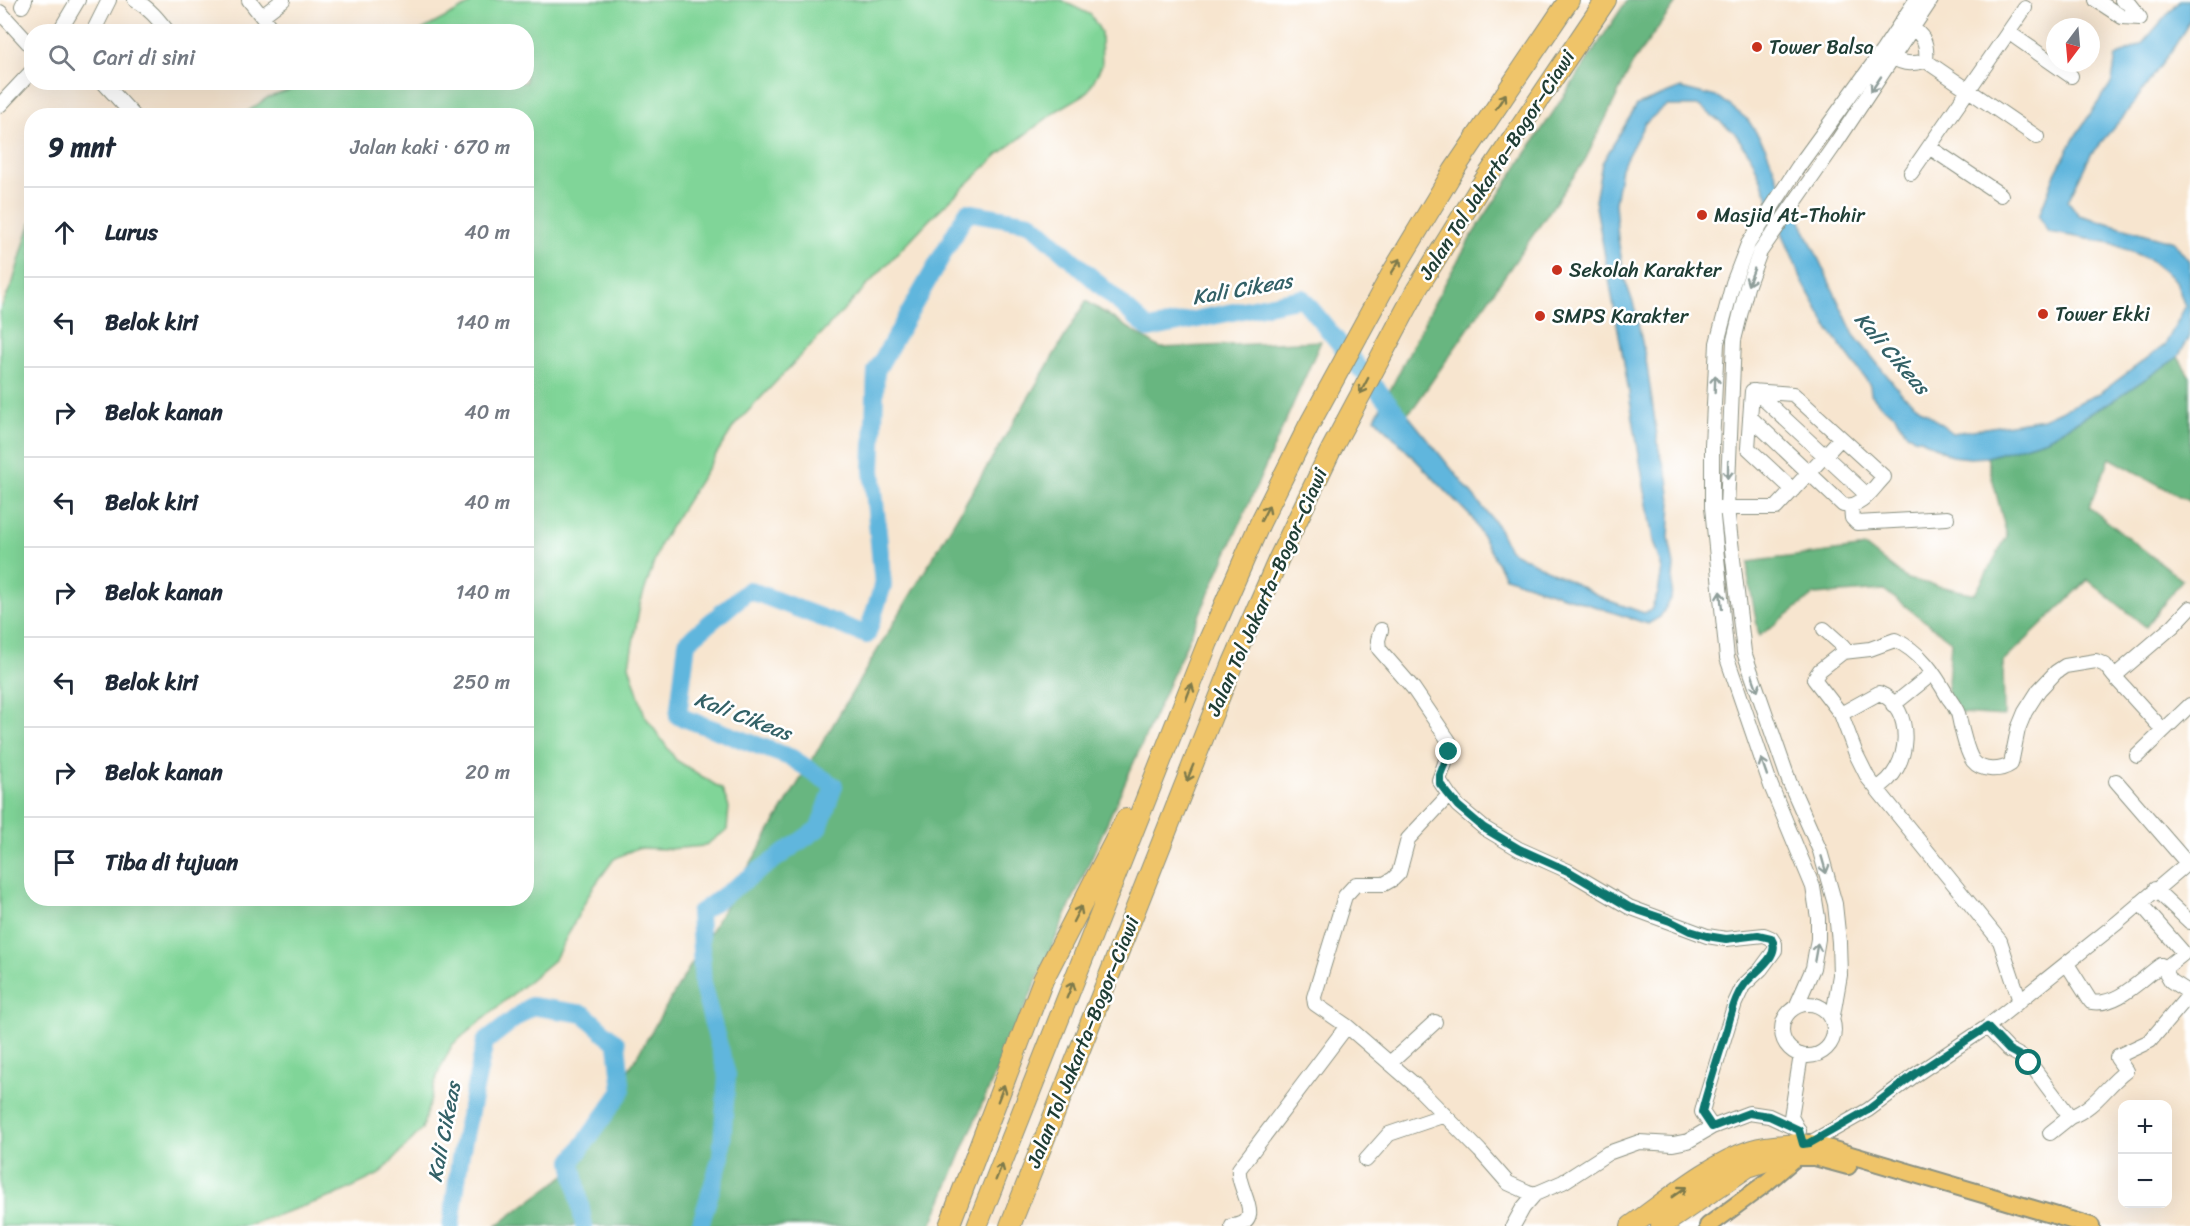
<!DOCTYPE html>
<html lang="id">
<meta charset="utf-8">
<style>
:root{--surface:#fff;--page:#f6f6f7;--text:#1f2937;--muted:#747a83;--line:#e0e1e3}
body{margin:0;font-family:Sriracha,sans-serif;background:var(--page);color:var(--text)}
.controls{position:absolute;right:18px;bottom:18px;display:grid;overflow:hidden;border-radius:12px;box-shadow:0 6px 24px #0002}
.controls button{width:54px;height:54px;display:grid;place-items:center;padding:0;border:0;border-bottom:2px solid var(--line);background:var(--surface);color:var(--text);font:30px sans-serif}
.compass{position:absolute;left:2046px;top:18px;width:54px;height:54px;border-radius:50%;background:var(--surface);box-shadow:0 6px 24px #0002;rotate:196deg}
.stop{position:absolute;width:18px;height:18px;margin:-14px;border:4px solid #0f766e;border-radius:50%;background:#fff}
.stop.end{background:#0f766e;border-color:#fff;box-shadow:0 2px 6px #0008}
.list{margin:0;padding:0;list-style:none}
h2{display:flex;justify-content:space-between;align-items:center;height:78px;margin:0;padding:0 24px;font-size:26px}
h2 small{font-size:20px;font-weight:400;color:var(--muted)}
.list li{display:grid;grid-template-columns:39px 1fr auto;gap:18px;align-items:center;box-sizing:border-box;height:90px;padding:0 24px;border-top:2px solid var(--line)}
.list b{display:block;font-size:22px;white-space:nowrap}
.list em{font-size:20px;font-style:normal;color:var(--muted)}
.icon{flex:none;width:33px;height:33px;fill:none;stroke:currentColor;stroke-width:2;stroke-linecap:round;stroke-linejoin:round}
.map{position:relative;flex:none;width:2190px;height:1226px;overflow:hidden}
.search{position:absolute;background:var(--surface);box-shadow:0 6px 24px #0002;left:24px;top:24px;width:510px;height:66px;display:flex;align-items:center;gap:15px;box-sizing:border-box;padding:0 21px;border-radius:24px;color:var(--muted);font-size:22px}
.panel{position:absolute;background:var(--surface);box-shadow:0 6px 24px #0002;left:24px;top:108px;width:510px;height:798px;border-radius:24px}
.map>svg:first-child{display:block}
.green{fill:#80d598;stroke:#508966;stroke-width:1.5}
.forest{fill:#68b680;stroke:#447a5a;stroke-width:1.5}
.water{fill:#61b6dd;stroke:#407a88;stroke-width:1.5}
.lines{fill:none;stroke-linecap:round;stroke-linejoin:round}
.river{stroke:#61b6dd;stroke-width:18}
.minor-casing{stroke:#8b9182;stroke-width:16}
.major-casing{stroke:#8b9182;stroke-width:20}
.highway-casing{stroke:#8b9182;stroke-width:22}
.minor{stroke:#fff;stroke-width:14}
.major{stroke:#efc469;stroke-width:16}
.highway{stroke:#efc469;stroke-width:20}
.oneway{stroke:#8f9e9a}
.oneway2{stroke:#7d7a4c}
.route{stroke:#0f766e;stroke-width:8}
.poi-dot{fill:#c8321e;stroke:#fff;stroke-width:2}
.labels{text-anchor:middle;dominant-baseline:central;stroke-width:5;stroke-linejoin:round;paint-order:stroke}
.poi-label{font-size:20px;fill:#1f3d34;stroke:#fff;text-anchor:start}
.street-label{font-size:20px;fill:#1f3d34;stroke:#fff}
.water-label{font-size:21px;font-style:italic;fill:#336167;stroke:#fff}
</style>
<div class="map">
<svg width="2190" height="1226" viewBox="0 0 2190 1226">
<rect width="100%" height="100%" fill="#fff"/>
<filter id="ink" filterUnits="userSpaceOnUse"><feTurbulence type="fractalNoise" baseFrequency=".0167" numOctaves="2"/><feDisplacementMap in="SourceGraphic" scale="12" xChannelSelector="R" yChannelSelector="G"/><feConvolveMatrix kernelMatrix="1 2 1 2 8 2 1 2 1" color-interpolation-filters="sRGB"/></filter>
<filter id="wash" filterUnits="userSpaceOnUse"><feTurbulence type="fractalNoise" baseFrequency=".008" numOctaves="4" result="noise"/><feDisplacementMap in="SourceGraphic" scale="24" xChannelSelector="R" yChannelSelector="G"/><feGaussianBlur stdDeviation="1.35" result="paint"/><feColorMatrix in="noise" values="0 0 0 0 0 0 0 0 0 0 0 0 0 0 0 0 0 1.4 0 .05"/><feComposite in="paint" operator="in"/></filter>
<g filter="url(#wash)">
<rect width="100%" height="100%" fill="#f7e5cf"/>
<path class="green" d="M474 0H1061L1091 15 1101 32 1102 65 1087 93 1058 110 999 154 930 219 734 426 661 542 640 604 629 665 645 716 676 760 722 789 729 807 727 830 704 846 669 849 637 848 614 859 592 889 555 959 452 1045 438 1073 422 1129 380 1174 334 1196 244 1226H0V310L13 282 31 221 32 898H526V116L243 115 267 98 310 83 526 82V32L420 31 469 5Z"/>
<path class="forest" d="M1627 0H1678L1634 61 1585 160 1414 407 1407 414 1388 394 1433 305 1471 237Z
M1086 301 1160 348 1321 341 979 1111 931 1226H496L568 1173 791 795Z
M2178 357 2190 377V502L2110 458 2089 507 2182 580 2146 627 2088 580 2003 662 2004 716 1946 712 1951 641 1884 590 1814 595 1759 636 1748 576 1749 562 1866 547 1907 579 1975 594 2007 536 1987 457 2047 439 2115 399Z"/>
<path class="water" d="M2180 0H2190V21L2174 47 2128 111 2091 154 2068 201 2079 215 2174 242 2190 262V336L2178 357 2115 399 2047 439 1987 457 1970 458 1952 456 1921 439H1915L1905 431 1896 416 1881 406 1871 394 1870 385 1829 330 1802 281 1752 158 1734 132 1699 106H1666L1645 123 1621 168 1615 203 1618 239 1625 280 1635 308 1647 366 1659 450 1668 478 1671 502 1669 538 1674 566 1671 599 1660 617 1648 624 1505 577 1472 518 1375 418 1388 394 1407 414 1497 525 1509 550 1607 600 1644 613 1651 610 1658 593 1662 569 1653 541 1624 363 1595 201 1602 163 1637 105 1681 88 1720 98 1748 120 1765 146 1780 184 1792 202 1854 335 1903 395 1953 433 2043 419 2100 393 2165 345 2185 307 2176 281 2150 260 2111 243 2048 232 2039 216 2054 176 2076 135 2112 82 2116 56 2141 45Z"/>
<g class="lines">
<path class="river" d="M451 1226 460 1158 485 1042 531 1006 584 1014 617 1044 622 1091 572 1161 584 1226
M700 1226 721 1157 727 1075 703 987 699 913 819 828 834 786 792 758 678 716 687 642 749 590 867 635 883 585 872 470 876 371 967 212 1031 223 1149 329 1302 298 1400 417"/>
</g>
</g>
<g filter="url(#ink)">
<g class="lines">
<g class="minor-casing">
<path id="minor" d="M135 0C149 8 158 19 168 32
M249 0 274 32
M2096 0 2122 17 2140 18
M2122 0 2129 4 2140 18
M22 6 25 0
M0 12 32 47
M262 16 283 0
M1907 23C1922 35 1928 40 1926 61
M59 32 78 0
M93 32 109 0
M2008 32 2071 76
M1887 54C1901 64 1909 65 1926 61
M1926 61 2037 137
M103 82 134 116
M0 105 32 71
M1929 147 2001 195
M1911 173 2025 8
M1755 391 1867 495
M1750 417 1843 505C1862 509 1872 489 1884 477L1793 394 1752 391 1748 448 1793 490
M1851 507 1852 518 1857 523 1947 518
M1718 508H1776L1841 438
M1824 629 1843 646V652L1820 670 1814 679 1841 714 1856 754 1868 778 2000 941 2020 1001
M1381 630 1378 640 1379 649 1413 688 1449 741V752L1439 780 1449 795 1408 839 1399 873 1393 879 1384 884H1356L1345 896 1314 997 1315 1004 1347 1026 1415 1085 1480 1151 1508 1183 1528 1192 1535 1194 1563 1182 1608 1153 1639 1142 1673 1144 1688 1141 1712 1127 1749 1113 1769 1116 1799 1130
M1843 652 1870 649 1895 640C1920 651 1935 674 1948 697 1952 703 1958 710 1959 717 1961 727 1967 753 1973 761 1982 772 2001 771 2011 764L2018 729 2025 712 2039 690 2056 672 2065 666 2096 661 2105 665 2113 675 2117 674 2173 626 2190 608
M2113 675 2162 729
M1893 705 1933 673
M1841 714 1879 693C1915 707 1912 770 1877 788
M2137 756 2190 705
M2116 781 2187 863
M1449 795 1458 806 1484 828 1519 849 1568 871 1629 907 1707 936 1726 939 1764 935 1771 938 1775 944V950L1761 969 1743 986 1735 1003 1704 1104 1702 1112 1712 1127
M2155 889 2190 922
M2067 964 2091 1002C2117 1007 2141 979 2161 965L2164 969 2183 954 2182 951 2140 903
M2164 969 2171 981 2190 993
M1782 1030a26 26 0 1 1 52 0a26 26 0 1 1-52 0Z
M1796 1007 1813 968 1818 939V918L1813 887 1771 786 1727 658 1712 507V445L1717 343 1733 283 1748 244 1798 167 1883 50 1916 0
M1832 1021 1840 975 1839 942 1835 904 1820 851 1789 781 1744 652 1727 508 1734 340 1747 287 1760 252 1836 143 1931 0
M1987 1027 2009 1050 2024 1058 2032 1066 2070 1117C2096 1107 2105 1087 2126 1071L2117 1058 2118 1056 2150 1041 2190 994
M1390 1063 1435 1022
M1799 1131 1791 1117 1801 1055
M2050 1133 2070 1117
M1810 1143 1868 1110 1915 1075 1987 1027 2117 923 2190 861
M1366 1160 1389 1134 1445 1115
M1232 1226C1268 1223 1236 1189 1239 1169L1347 1026
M1513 1226 1523 1208 1535 1194"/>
</g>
<g class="major-casing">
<path id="major" d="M1799 1153 1803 1144 1810 1143 2091 1226
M1798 1157H1815L1848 1166
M1708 1226 1766 1183 1801 1153"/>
</g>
<g class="highway-casing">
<path id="highway" d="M949 1226 1043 980 1126 819
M977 1226 1208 642 1260 523 1309 425 1392 273 1454 170 1569 0
M1010 1226 1233 663 1279 558 1331 450 1417 289 1482 184 1606 0
M1631 1226C1669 1199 1708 1165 1752 1150 1768 1145 1786 1145 1803 1144
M1661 1226 1748 1167 1777 1158 1792 1157"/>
</g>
<use href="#minor" class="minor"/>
<use href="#major" class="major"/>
<use href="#highway" class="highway"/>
</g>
<defs><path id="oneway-shaft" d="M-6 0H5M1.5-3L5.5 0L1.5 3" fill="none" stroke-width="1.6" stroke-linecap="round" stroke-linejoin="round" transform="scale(1.5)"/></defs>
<g class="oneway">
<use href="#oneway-shaft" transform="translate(1876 84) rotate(124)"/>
<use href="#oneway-shaft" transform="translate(1751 277) rotate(111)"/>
<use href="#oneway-shaft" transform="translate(1715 384) rotate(-88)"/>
<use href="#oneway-shaft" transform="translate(1728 470) rotate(91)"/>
<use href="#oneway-shaft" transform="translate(1721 600) rotate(-96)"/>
<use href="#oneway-shaft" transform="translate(1755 683) rotate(70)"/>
<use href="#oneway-shaft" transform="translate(1764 767) rotate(-109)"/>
<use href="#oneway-shaft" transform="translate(1824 865) rotate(74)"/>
<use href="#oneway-shaft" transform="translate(1816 952) rotate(-80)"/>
</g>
<g class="oneway2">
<use href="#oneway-shaft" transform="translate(1501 101) rotate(-56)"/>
<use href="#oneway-shaft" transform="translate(1396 266) rotate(-59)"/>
<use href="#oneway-shaft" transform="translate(1364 386) rotate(118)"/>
<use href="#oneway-shaft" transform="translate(1265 513) rotate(-63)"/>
<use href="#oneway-shaft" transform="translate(1189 692) rotate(-69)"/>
<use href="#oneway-shaft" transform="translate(1190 773) rotate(112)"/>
<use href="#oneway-shaft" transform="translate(1077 914) rotate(-63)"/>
<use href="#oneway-shaft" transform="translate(1070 990) rotate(-68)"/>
<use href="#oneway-shaft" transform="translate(1001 1093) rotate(-69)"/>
<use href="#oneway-shaft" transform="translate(999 1172) rotate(-68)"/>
<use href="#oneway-shaft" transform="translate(1679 1192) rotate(-35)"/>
</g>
</g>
<g class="lines" filter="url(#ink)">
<path class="route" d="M1449 752 1440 775V784L1458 806 1484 828 1519 849 1568 871 1629 907 1670 921 1690 931 1707 936 1726 939 1758 935 1771 938C1783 956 1753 972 1744 985 1735 997 1731 1014 1727 1029 1719 1054 1711 1079 1704 1104L1702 1112 1712 1127 1749 1113 1769 1116 1799 1130 1803 1144 1810 1143 1868 1110 1915 1074 1987 1027 2009 1050 2024 1058 2029 1063"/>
</g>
<g class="poi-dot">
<circle cx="1757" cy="47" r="6"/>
<circle cx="1702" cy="215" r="6"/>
<circle cx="1557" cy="270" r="6"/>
<circle cx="2043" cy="314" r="6"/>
<circle cx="1540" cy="316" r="6"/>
</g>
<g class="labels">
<g class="poi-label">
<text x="1769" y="47">Tower Balsa</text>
<text x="1714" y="215">Masjid At-Thohir</text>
<text x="1569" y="270">Sekolah Karakter</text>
<text x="2055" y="314">Tower Ekki</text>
<text x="1552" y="316">SMPS Karakter</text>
</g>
<g class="street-label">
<text transform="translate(1497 165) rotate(-57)">Jalan Tol Jakarta–Bogor–Ciawi</text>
<text transform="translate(1267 592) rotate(-66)">Jalan Tol Jakarta–Bogor–Ciawi</text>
<text transform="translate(1083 1042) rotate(-68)">Jalan Tol Jakarta–Bogor–Ciawi</text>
</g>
<g class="water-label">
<text transform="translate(1242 289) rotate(-10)">Kali Cikeas</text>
<text transform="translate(1892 353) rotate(49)">Kali Cikeas</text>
<text transform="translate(743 716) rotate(21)">Kali Cikeas</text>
<text transform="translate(444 1132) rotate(-79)">Kali Cikeas</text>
</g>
</g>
</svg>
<div class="controls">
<button>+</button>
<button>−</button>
</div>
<svg class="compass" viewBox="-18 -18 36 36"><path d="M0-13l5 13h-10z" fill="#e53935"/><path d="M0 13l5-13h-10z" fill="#747a83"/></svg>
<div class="stop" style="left:2029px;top:1063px"></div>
<div class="stop end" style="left:1449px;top:752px"></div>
<div class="search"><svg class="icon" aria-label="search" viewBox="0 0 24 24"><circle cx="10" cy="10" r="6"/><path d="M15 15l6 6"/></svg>Cari di sini</div>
<section class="panel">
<h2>9 mnt<small>Jalan kaki · 670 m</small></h2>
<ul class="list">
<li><svg class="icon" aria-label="ahead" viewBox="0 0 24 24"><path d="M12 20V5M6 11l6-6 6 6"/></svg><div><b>Lurus</b></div><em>40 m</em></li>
<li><svg class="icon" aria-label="left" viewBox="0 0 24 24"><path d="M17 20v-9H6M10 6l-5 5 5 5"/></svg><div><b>Belok kiri</b></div><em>140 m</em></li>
<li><svg class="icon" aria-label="right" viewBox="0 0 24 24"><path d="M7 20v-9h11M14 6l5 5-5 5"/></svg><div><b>Belok kanan</b></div><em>40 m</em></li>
<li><svg class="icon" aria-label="left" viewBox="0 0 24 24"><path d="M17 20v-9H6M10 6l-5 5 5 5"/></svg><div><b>Belok kiri</b></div><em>40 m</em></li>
<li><svg class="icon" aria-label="right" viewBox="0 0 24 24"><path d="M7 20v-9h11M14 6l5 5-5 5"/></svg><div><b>Belok kanan</b></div><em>140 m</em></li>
<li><svg class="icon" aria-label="left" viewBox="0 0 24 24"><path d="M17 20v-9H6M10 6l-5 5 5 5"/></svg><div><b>Belok kiri</b></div><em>250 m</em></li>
<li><svg class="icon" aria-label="right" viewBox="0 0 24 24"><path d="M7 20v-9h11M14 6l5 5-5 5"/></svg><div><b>Belok kanan</b></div><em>20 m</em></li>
<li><svg class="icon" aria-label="arrive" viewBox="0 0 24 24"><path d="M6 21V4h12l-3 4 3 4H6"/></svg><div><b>Tiba di tujuan</b></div></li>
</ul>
</section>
</div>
